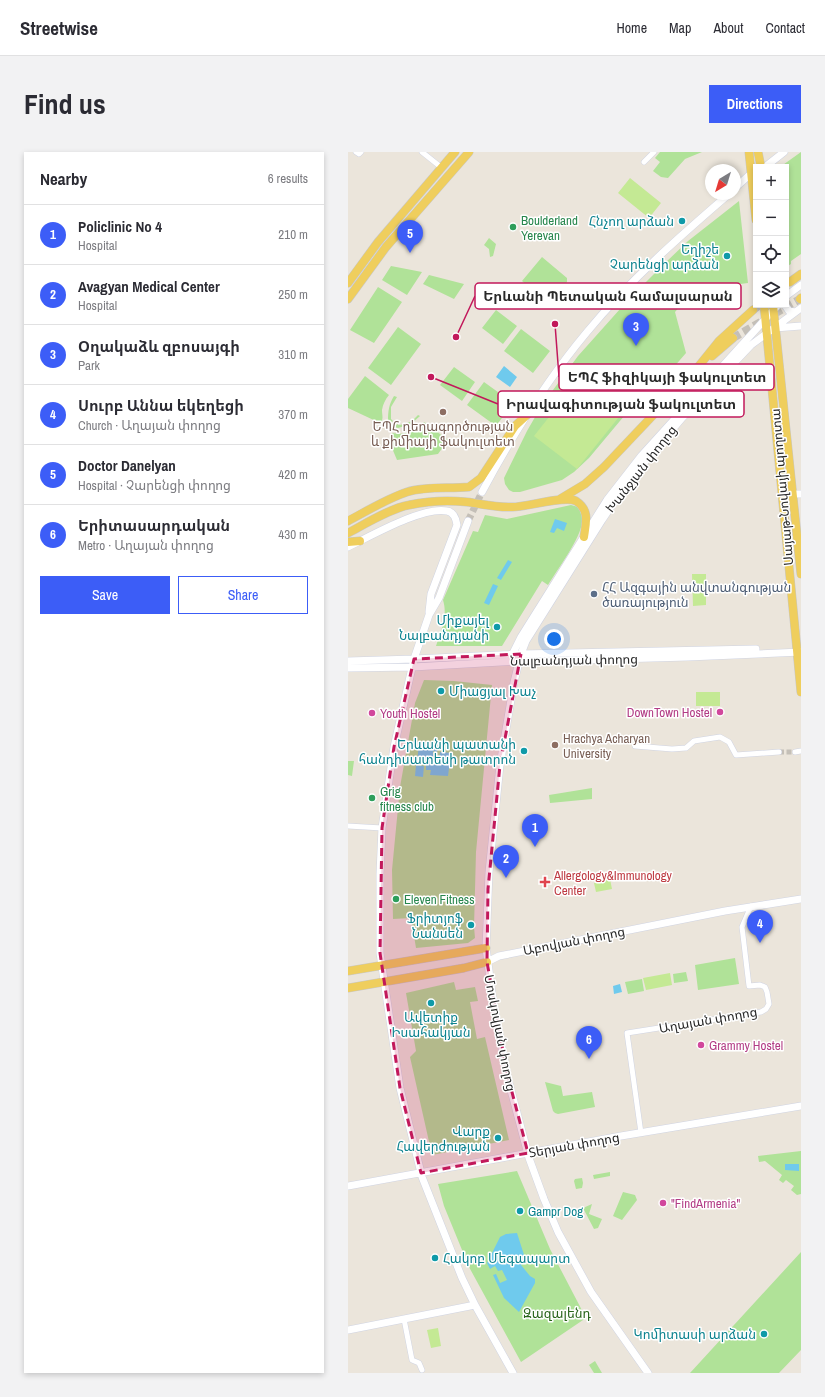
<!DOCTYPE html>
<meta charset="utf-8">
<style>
:root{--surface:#fff;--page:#f2f2f3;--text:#2b2b33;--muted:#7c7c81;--line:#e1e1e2;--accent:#3c5df7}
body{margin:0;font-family:"Archivo Narrow","Noto Sans Armenian",sans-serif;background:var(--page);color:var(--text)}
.controls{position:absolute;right:12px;top:12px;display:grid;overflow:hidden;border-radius:0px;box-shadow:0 2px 6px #0003}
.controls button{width:36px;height:36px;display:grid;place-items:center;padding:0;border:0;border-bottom:1px solid var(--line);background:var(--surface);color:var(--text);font:20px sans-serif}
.compass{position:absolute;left:357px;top:12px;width:36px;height:36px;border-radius:50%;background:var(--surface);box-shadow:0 2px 6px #0003;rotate:218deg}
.you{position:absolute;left:206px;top:487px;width:14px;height:14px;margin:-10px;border:3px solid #fff;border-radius:50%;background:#1a73e8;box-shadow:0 0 0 6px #1a73e833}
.badge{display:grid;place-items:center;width:26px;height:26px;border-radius:50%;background:var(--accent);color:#fff;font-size:13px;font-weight:700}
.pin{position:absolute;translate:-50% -33px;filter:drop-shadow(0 1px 2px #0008)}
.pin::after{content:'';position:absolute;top:21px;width:14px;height:12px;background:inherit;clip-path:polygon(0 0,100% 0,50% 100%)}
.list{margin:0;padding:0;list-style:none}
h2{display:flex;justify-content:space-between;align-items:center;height:52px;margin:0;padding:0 16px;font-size:17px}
h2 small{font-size:13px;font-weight:400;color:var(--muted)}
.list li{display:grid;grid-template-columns:26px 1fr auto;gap:12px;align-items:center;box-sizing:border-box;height:60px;padding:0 16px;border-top:1px solid var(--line)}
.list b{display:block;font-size:15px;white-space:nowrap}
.list p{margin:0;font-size:13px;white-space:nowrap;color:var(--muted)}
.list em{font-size:13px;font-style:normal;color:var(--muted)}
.actions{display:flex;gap:8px;padding:12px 16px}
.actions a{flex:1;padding:9px 0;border:1px solid var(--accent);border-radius:0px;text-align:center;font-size:14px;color:var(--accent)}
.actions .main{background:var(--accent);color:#fff}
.icon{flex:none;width:22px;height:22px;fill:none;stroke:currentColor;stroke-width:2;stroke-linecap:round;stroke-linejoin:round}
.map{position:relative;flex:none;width:453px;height:1221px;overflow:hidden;border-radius:0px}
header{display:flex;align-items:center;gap:24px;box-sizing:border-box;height:56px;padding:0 20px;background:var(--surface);border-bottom:1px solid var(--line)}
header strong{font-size:19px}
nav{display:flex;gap:22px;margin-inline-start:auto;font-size:14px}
.intro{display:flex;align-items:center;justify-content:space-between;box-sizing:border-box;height:96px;padding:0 24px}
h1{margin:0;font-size:28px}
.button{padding:10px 18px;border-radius:0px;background:var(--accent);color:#fff;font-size:14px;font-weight:700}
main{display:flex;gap:24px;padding:0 24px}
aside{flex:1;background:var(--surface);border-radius:0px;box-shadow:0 2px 6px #0003}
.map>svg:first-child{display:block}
.green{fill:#b0e298}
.pitch{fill:#c4e994}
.water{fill:#6fcaed}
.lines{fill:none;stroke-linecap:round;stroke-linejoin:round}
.street-tunnel{stroke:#c4bfb7;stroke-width:5;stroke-dasharray:5 2.5;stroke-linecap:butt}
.secondary-tunnel{stroke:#c4bfb7;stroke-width:7;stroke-dasharray:7 3.5;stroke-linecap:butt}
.primary-tunnel{stroke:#c4bfb7;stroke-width:8;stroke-dasharray:8 4;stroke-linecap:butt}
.street-casing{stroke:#d0d4e2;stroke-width:6}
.secondary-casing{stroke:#d0d4e2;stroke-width:8}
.primary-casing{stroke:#c7c7c7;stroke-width:9}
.street{stroke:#fff;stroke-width:5}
.secondary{stroke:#fff;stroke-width:7}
.primary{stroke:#efce5d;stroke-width:8}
.marked{fill:#c2185b;fill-opacity:0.2;stroke:#c2185b;stroke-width:3;stroke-dasharray:8 5;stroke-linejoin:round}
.culture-dot{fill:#0f9aa8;stroke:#fff;stroke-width:1.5}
.leisure-dot{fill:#2e9e5b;stroke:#fff;stroke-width:1.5}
.education-dot{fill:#8d6e63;stroke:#fff;stroke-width:1.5}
.service-dot{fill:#5c6f8a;stroke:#fff;stroke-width:1.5}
.hotel-dot{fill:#d1479c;stroke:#fff;stroke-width:1.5}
.health-dot{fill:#e0444e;stroke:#fff;stroke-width:1.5}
.labels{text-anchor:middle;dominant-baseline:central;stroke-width:3;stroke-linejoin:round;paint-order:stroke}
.leisure-label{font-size:13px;fill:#27864d;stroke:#fff;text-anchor:start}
.culture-label{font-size:13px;fill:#0d838f;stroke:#fff;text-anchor:end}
.education-label{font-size:13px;fill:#785e54;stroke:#fff}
.street-label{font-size:13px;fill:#292929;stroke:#fff}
.service-label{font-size:13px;fill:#4e5e75;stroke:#fff;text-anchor:start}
.hotel-label{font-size:13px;fill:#b23c85;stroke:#fff;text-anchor:start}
.health-label{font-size:13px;fill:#be3a42;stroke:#fff;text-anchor:start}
.park-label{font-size:13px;fill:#29651b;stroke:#fff}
.leader{fill:none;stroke:#c2185b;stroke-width:1.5}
.callout-dot{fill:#c2185b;stroke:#fff;stroke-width:1.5}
.callout{fill:#fff;stroke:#c2185b;stroke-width:1.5}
.callout-label{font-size:14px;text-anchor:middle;font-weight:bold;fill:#292929}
</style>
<header>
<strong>Streetwise</strong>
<nav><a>Home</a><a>Map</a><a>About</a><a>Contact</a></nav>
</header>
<div class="intro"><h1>Find us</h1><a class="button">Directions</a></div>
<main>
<aside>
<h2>Nearby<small>6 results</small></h2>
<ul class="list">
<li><span class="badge">1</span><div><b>Policlinic No 4</b><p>Hospital</p></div><em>210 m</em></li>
<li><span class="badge">2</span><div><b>Avagyan Medical Center</b><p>Hospital</p></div><em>250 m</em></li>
<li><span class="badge">3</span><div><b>Օղակաձև զբոսայգի</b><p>Park</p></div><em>310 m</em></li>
<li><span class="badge">4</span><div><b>Սուրբ Աննա եկեղեցի</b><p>Church · Աղայան փողոց</p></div><em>370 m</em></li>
<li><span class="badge">5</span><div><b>Doctor Danelyan</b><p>Hospital · Չարենցի փողոց</p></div><em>420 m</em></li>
<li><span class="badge">6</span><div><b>Երիտասարդական</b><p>Metro · Աղայան փողոց</p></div><em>430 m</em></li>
</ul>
<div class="actions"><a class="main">Save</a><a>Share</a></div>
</aside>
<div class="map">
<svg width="453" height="1221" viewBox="0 0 453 1221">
<rect width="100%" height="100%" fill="#ebe5db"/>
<path class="green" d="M312 0H354L337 7 320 26 313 25 305 19 312 10 307 6Z
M453 0V102L443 109V112L438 115V15H432Z
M391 49 400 131 346 138 327 160 338 201 325 216 297 239 241 306 226 320 214 328 172 340H165L161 338 157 332 156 326 179 279 194 253 230 204 281 147 315 113 340 89Z
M141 86 148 92 145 104 142 105 141 97 136 93Z
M194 105 219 126V130L202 151 174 129Z
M43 114 74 120 59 143 34 128Z
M81 123 116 132 106 147 75 132Z
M30 135 54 150 26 191 2 178Z
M148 158 169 174 155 192 134 176Z
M50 175 73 192 43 233 20 216Z
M173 177 202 199 185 221 156 199Z
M106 215 127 230 114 249 92 233Z
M17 224 41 243C37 248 35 252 34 258 34 264 36 267 32 271L0 256V247Z
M136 230 165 251 148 274 119 253Z
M46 244 49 245 43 255V267L45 269 43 271 40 269C40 259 41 252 46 244Z
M70 263 72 264 63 272 50 276 47 275 49 272 51 273C59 272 65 269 70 263Z
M76 270 100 288 90 302 49 308 41 289 44 281C58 283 67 281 76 270Z
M223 353 230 355C232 360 235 364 234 370 233 386 209 418 200 433L194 429 154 494H88C93 479 100 464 95 448L125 379 130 380 137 363 159 367Z
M76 528 106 529 144 533 128 700 126 775 127 786 120 791 68 796 63 766 45 767 44 718 52 635 67 551Z
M0 609H6L4 624 0 623Z
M244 636V647L202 651 201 643Z
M387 806 391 832 350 838 347 813Z
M338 820 340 829 326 831 325 822Z
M294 827 296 839 280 842 277 830Z
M106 830 108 838 127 835 130 849 122 850 129 887 137 885 161 988 84 1003 62 905 68 899 58 841Z
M197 930 213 934 215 944 244 940 247 955 210 962 207 961 205 959Z
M453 999V1042L449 1043 443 1038 446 1034 438 1028 435 1031 431 1028 434 1023 417 1009 411 1010 410 1004Z
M169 1019 202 1097 238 1166 173 1210 121 1115 96 1054 90 1032Z
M262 1020V1024L246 1027 245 1023Z
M234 1026 235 1031 234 1036 228 1037 226 1029 227 1027Z
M275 1040 287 1043 289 1048 274 1068 265 1064Z
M244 1052 241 1062 254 1067 250 1076 246 1077 235 1056Z
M453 1100V1198L431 1221H342Z
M247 1209 254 1221H246L241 1213Z"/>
<path class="pitch" d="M282 26 313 51 301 66 270 41Z
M240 216 283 250 229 317 186 284Z
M344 422H358V453L345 454Z
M348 540H372V554H348Z
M262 727 264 737 248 740 246 731Z
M322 821 324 833 298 838 295 826Z
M90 1176 93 1194 83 1196 79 1178Z"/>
<path class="water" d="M156 214 169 225 162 235 148 225Z
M207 367 219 371 216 379 209 376 206 381 202 380Z
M160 408 164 410 153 428 149 426Z
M145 432 150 434 141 453 136 451Z
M71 591 90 594 89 600 85 599V606H91L92 600 103 601 100 624 82 623 83 618H78V613L69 611Z
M68 613 76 614 75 625 67 624Z
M272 832 274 840 266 842 265 834Z
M437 1012H451V1019L437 1018Z
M169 1081 178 1109 173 1113 182 1124 187 1127V1131L171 1160 156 1146 145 1123 148 1122 152 1131 159 1128 154 1118 150 1119 147 1114 142 1117 139 1111 152 1085 158 1082Z"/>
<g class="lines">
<path class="street-tunnel" d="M431 600H447"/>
<path class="secondary-tunnel" d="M120 369 134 340"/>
<path class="primary-tunnel" d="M405 158 412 153
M385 186 452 147"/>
<g class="street-casing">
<path id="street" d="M8 0 11 2 13 0
M74 0 94 16
M296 10 306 0
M287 594 324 597 338 596 346 589 372 585 381 590 388 603 431 600
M447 600 453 599
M0 674 34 676
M293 981 279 881 413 860 418 857 421 852 419 840 417 835 412 833 401 834 394 775 403 754
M56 1167 64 1208 71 1211 74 1218"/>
</g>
<g class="secondary-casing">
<path id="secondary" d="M417 15 436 0
M387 36 408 17
M438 144 453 133
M437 153 441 159 447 160
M427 176 453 174
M134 340C164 284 198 229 239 180 281 129 331 85 381 42
M445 342H453
M120 369 91 446 81 463 66 507 46 595 34 676 32 722V801L52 936 74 1025 114 1126 127 1153 165 1221
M0 395C23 384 75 354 99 359 106 360 108 366 109 373L83 442 81 460
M164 503 173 485 259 348 294 303 430 153
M0 509 66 507 173 502 408 497
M0 516 65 515 171 509H197L340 505 453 500
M139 810 151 804 377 759 453 747
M0 1034 273 984 453 954
M0 1178 127 1153
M300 1221 243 1140 210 1080 196 1047 181 1006 160 927 145 849 138 796 141 720 152 613 166 530 173 502 178 489 254 368 277 334 299 307 335 265 403 193 453 156"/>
</g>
<g class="primary-casing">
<path id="primary" d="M401 0 408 68
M410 0 413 15
M442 130 453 122
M0 131 30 90 107 0
M0 147 38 95 121 0
M452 147 453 146
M416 153 453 540
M425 153 453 422
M364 204 385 186
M212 347 237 332 256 315 346 220 371 189 405 158
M0 369C19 359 38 347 59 340 79 334 100 337 121 335L133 326 167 274 180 262
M0 381C17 372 43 356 61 353 80 349 100 348 119 350 134 352 149 356 164 355 179 355 217 343 228 349 242 358 238 371 236 385
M0 390 12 389
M0 819 138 796
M0 836 116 816 139 810"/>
</g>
<use href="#street" class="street"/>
<use href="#secondary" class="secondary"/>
<use href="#primary" class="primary"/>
</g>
<path class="marked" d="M173 502 152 613 140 737 139 810 159 921 180 1001 73 1021 52 936 32 801 34 676 46 595 66 507Z"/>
<g class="culture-dot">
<circle cx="334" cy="69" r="4"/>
<circle cx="379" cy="104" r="4"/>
<circle cx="149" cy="475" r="4"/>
<circle cx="93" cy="539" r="4"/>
<circle cx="176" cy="599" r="4"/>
<circle cx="123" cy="773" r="4"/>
<circle cx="83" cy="851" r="4"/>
<circle cx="150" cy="986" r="4"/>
<circle cx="172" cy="1059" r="4"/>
<circle cx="87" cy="1106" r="4"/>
<circle cx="416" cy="1182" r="4"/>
</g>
<g class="leisure-dot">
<circle cx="165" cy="75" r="4"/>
<circle cx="24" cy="646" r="4"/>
<circle cx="48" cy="747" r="4"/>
</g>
<g class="education-dot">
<circle cx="95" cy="260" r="4"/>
<circle cx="207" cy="593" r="4"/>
</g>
<circle class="service-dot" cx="246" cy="442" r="4"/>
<g class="hotel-dot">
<circle cx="372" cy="560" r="4"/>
<circle cx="24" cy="561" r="4"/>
<circle cx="353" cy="893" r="4"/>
<circle cx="315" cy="1051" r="4"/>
</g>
<path class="health-dot" d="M195 724h4v4h4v4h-4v4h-4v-4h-4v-4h4z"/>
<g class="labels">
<g class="leisure-label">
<text x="173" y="68">Boulderland<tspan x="173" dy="15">Yerevan</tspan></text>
<text x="32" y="639">Grig<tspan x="32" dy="15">fitness club</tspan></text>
<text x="56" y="747">Eleven Fitness</text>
</g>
<g class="culture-label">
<text x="326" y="69">Հնչող արձան</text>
<text x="371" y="97">Եղիշե<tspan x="371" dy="15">Չարենցի արձան</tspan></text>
<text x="141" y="468">Միքայել<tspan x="141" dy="15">Նալբանդյանի</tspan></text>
<text x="101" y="539" text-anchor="start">Միացյալ Խաչ</text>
<text x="168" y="592">Երևանի պատանի<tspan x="168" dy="15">հանդիսատեսի թատրոն</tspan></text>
<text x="115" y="766">Ֆրիտյոֆ<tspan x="115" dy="15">Նանսեն</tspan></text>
<text x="83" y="865" text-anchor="middle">Ավետիք<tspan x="83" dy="15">Իսահակյան</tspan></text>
<text x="142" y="979">Վարք<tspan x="142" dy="15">Հավերժության</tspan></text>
<text x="180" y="1059" text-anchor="start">Gampr Dog</text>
<text x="95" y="1106" text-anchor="start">Հակոբ Մեգապարտ</text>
<text x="408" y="1182">Կոմիտասի արձան</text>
</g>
<g class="education-label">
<text x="95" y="274">ԵՊՀ դեղագործության<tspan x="95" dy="15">և քիմիայի ֆակուլտետ</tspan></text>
<text x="215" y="586" text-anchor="start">Hrachya Acharyan<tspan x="215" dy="15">University</tspan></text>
</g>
<g class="street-label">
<text transform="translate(293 317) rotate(-52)">Խանջյան փողոց</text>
<text transform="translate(434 335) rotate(-95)">Սայաթ-Նովայի պողոտա</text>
<text transform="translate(226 508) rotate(-1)">Նալբանդյան փողոց</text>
<text transform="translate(226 789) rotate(-11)">Աբովյան փողոց</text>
<text transform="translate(360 868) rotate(-10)">Աղայան փողոց</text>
<text transform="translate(152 881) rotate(79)">Մոսկովյան փողոց</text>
<text transform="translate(226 993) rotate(-10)">Տերյան փողոց</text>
</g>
<g class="service-label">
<text x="254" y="435">ՀՀ Ազգային անվտանգության<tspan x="254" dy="15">ծառայություն</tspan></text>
</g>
<g class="hotel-label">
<text x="364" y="560" text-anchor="end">DownTown Hostel</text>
<text x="32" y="561">Youth Hostel</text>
<text x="361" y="893">Grammy Hostel</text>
<text x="323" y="1051">"FindArmenia"</text>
</g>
<g class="health-label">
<text x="206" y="723">Allergology&amp;Immunology<tspan x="206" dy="15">Center</tspan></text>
</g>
<g class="park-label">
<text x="209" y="1161">Զազալենդ</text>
</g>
</g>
<path class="leader" d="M108 185L127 144M207 172L211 225M83 225L150 252"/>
<g class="callout-dot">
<circle cx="108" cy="185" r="4"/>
<circle cx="207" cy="172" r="4"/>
<circle cx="83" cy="225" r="4"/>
</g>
<g class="callout">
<rect x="127" y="131" width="266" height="26" rx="4"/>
<rect x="211" y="212" width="215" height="26" rx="4"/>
<rect x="150" y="239" width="246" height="26" rx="4"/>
</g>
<g class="callout-label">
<text x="260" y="149">Երևանի Պետական համալսարան</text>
<text x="319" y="230">ԵՊՀ ֆիզիկայի ֆակուլտետ</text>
<text x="273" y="257">Իրավագիտության ֆակուլտետ</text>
</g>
</svg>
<div class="controls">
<button>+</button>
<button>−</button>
<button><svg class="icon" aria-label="locate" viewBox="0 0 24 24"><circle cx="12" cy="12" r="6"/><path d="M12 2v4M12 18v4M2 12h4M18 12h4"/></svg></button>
<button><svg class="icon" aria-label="layers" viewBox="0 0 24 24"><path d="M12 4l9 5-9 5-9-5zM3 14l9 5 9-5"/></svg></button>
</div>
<svg class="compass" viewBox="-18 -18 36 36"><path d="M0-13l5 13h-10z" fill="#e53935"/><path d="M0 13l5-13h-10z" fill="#7c7c81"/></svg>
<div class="you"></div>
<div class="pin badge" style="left:187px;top:695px">1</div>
<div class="pin badge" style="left:158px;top:726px">2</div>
<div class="pin badge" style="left:288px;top:194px">3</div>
<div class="pin badge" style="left:412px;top:791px">4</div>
<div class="pin badge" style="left:62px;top:101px">5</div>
<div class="pin badge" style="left:241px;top:907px">6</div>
</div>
</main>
